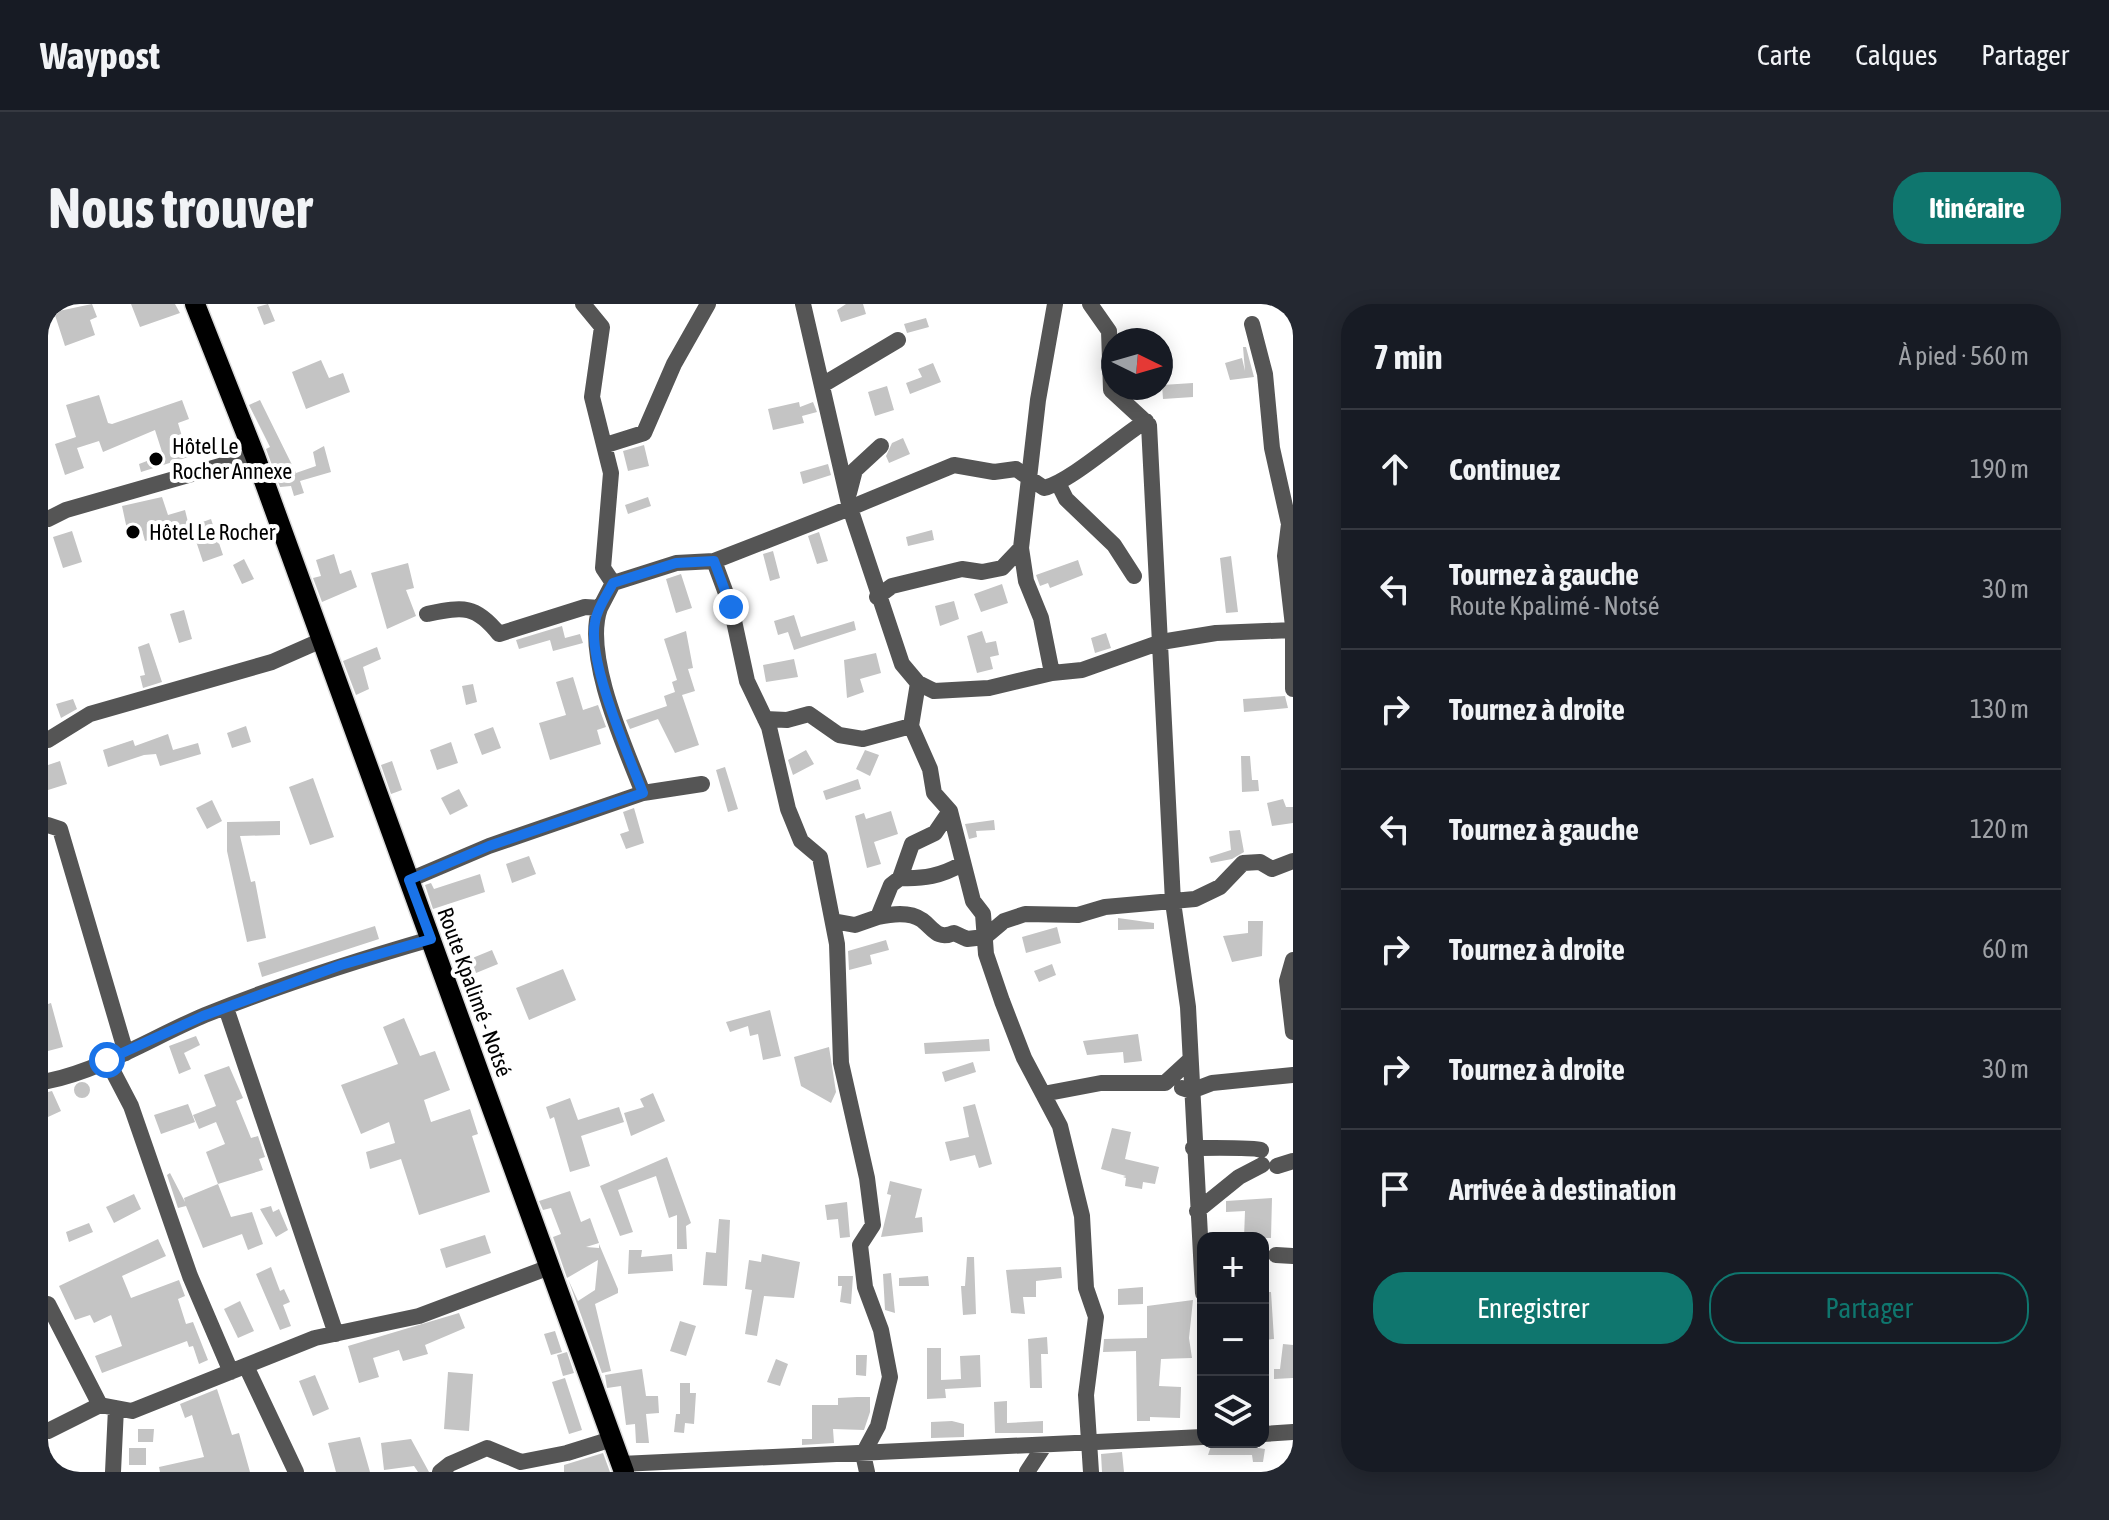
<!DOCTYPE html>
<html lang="fr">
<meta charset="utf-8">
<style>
:root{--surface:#171b24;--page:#242831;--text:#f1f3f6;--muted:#9ea1a6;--line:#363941;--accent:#0f766e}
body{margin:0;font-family:"Asap Condensed",sans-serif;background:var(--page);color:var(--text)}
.controls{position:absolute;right:24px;bottom:24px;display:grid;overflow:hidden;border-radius:16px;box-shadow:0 4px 20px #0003}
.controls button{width:72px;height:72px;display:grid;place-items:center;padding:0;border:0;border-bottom:2px solid var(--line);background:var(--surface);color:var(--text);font:40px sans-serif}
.compass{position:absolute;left:1053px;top:24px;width:72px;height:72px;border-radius:50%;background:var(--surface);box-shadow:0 4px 20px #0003;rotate:95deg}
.stop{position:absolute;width:24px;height:24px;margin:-18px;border:6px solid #1a73e8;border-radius:50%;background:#fff}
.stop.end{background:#1a73e8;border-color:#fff;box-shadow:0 2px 8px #0008}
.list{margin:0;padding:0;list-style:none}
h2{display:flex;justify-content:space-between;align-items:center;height:104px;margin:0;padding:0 32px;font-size:34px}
h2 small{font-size:26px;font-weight:400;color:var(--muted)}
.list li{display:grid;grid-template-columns:52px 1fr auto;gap:24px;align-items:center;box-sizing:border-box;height:120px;padding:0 32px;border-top:2px solid var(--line)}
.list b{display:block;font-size:30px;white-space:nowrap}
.list p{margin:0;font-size:26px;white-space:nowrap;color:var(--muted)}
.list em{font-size:26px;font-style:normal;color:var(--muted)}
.actions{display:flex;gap:16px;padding:24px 32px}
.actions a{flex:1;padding:18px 0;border:2px solid var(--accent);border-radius:32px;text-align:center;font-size:28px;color:var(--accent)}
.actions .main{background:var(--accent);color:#fff}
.icon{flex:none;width:44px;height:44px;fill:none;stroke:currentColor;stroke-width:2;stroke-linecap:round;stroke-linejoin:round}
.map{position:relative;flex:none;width:1245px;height:1168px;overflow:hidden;border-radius:32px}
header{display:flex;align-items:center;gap:48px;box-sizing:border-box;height:112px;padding:0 40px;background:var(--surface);border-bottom:2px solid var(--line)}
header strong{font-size:38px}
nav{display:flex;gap:44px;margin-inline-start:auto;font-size:28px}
.intro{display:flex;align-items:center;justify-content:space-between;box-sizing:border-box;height:192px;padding:0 48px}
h1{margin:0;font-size:56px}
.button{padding:20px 36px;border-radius:32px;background:var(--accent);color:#fff;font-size:28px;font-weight:700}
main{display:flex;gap:48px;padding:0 48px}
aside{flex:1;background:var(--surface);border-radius:32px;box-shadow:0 4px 20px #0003}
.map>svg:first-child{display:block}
.building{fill:#c4c4c4}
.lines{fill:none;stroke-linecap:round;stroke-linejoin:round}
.major-casing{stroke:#dbdbdb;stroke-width:23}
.minor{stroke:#555;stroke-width:16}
.major{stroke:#000;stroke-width:20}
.route{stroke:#1a73e8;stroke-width:10}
.poi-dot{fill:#000;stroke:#fff;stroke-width:3}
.labels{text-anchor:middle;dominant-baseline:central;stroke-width:8;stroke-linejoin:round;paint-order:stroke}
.poi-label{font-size:22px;fill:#000;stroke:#fff;text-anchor:start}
.street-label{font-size:22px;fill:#000;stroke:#fff}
</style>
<header>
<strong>Waypost</strong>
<nav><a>Carte</a><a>Calques</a><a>Partager</a></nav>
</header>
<div class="intro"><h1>Nous trouver</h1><a class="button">Itinéraire</a></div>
<main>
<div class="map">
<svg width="1245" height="1168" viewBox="0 0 1245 1168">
<rect width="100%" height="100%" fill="#fff"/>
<path class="building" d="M44 0 49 13 42 16 47 31 17 42 6 8Z
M83 0H127L132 9 92 23Z
M220 0 227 17 216 21 209 3Z
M798 0H815L818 10 793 18 789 6Z
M878 14 881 23 859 29 856 20Z
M1195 43H1198L1206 73 1182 76 1177 59 1194 54 1197 67Z
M273 56 281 74 295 69 302 88 258 105 244 68Z
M885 59 893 78 862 90 858 79 874 73 870 65Z
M1145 79V93L1115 95 1114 81Z
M839 82 846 106 827 112 820 88Z
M51 91 60 119 64 120 134 96 141 115 130 119 136 139 148 135 153 149 93 168 91 160 115 151 107 126 55 148 51 137 29 144 36 164 17 171 7 140 28 133 18 101Z
M212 96 248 169 268 162 265 148 276 142 283 168 252 177 256 189 246 192 243 182 232 183 218 145 222 143 201 101Z
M751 98 752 103 765 98 769 108 754 112 756 119 725 126 720 105Z
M855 134 862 150 841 159 838 152 844 139Z
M596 141 601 162 580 167 575 147Z
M780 160 783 171 755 180 752 168Z
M114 193 120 211 137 206 141 222 97 237 94 226 80 230 74 202Z
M600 193 603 202 580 210 577 201Z
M163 215 175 251 155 258 143 222Z
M884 226 886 236 860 242 858 233Z
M24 227 34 258 15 264 5 233Z
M771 228 780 257 769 260 760 232Z
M725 247 732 274 722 277 715 250Z
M286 250 292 270 303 266 309 283 274 298 265 274 273 272 268 256Z
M1183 252 1190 308 1178 309 1172 254Z
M196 255 206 275 194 280 185 261Z
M1030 256 1035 271 1002 284 1000 279 992 282 988 271Z
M360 259 366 284 358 286 368 312 339 325 323 269Z
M633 270 644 304 628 309 618 275Z
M954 280 960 299 933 308 926 290Z
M906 297 911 315 892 322 887 302Z
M136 306 144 335 131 339 122 310Z
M746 311 753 333 806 317 808 326 746 346 740 328 730 331 726 317Z
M514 322 517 334 532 330 535 339 505 347 502 336 471 345 468 336Z
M638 327 645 364 640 365 647 387 634 391 651 441 627 449 610 415 582 425 578 416 619 402 616 392 627 388 624 378 629 376 616 335Z
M934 327 938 339 948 337 951 351 942 353 945 365 929 369 919 332Z
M1058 329 1063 344 1047 349 1043 334Z
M101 339 114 378 95 384 92 372 97 371 90 343Z
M329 343 333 355 315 363 321 385 308 391 295 357Z
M828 349 833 369 812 375 816 388 799 394 796 356Z
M746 355 750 373 718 378 715 361Z
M525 373 535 406 550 401 558 423 549 426 553 440 502 456 491 419 518 411 508 378Z
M425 380 429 398 418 401 414 382Z
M1237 392 1240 404 1196 408 1195 395Z
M25 395 29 405 13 414 8 400Z
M198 422 203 438 184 444 179 429Z
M445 423 453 444 434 451 426 430Z
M120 430 125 446 150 439 153 450 112 462 108 450 96 451 60 463 55 446 85 436 87 442Z
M403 438 410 459 389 466 382 446Z
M758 446 766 460 745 471 740 456Z
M817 446 831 451 822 472 808 465Z
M1193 452H1202L1204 476H1210L1211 487 1194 488Z
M12 457 19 480 0 486V461Z
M344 457 354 486 343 490 333 461Z
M677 463 690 505 680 508 668 466Z
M265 474 286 533 262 541 241 483Z
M810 475 813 485 778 496 775 487Z
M411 485 420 502 402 511 393 494Z
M1235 495 1238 503H1245V519L1224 522 1219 499Z
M164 496 174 517 159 525 148 504Z
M586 504 596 539 578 545 572 530 581 527 575 508Z
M843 507 850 530 826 538 833 560 819 564 807 512 816 509 818 515Z
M946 516 947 526 928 527 929 533 921 535 917 520Z
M232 517V531L192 532 203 578 207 577 218 634 199 638 179 547V518Z
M1192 526 1196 548 1184 555 1163 559 1161 553 1183 546 1181 527Z
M481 552 488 570 464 579 458 560Z
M432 570 437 588 385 605 377 581 383 579 386 585Z
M1070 614 1106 619V625L1070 626Z
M1200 617H1215L1214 652 1184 658 1175 632 1200 629Z
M327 622 331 635 214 673 210 659Z
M1009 623 1013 639 978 649 974 633Z
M838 636 841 646 822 651 824 660 801 666 800 647Z
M444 646 450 660 428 669 422 655Z
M1004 660 1008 671 991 678 986 667Z
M515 665 528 696 481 716 468 684Z
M3 699 15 743 0 747V700Z
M722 706 733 752 715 756 710 730 702 732 700 722 682 728 678 718Z
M356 714 372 752 387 747 402 786 376 796 383 818 422 805 430 830 424 832 442 888 371 911 353 855 322 865 318 848 347 839 341 818 313 830 293 781 350 760 335 723Z
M1090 730 1094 757 1076 759 1075 748 1039 751 1035 737Z
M148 732 152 741 136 749 143 765 131 770 121 742Z
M941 735 942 747 877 750 876 739Z
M781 743 788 788 783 799 753 782 746 753Z
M925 758 928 768 897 778 894 768Z
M181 762 195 794 188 797 203 834 210 832 217 853 211 855 215 866 170 880 158 848 177 840 168 818 151 825 145 811 168 802 156 771Z
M26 786a8 8 0 1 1 16 0a8 8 0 1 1-16 0Z
M4 787 13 807 0 813V788Z
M605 789 617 817 583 832 576 809 596 803 592 795Z
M522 794 530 816 571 803 576 818 533 832 542 862 522 868 506 813 502 815 498 803Z
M140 800 147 818 113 830 106 811Z
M927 800 944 860 931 864 927 851 902 857 897 838 921 833 915 803Z
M1064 824 1083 828 1077 855 1111 863 1107 880 1095 878 1094 885 1077 882 1078 874 1075 873 1078 872 1053 865Z
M619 853 643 919 638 922 639 945H629V911L621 914 608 872 570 886 585 928 572 932 552 882Z
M122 869 137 898 136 894 170 880 183 913 204 908 215 940 200 946 194 930 155 944 138 902 130 904 119 871Z
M842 877 874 885 867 914 874 913 875 928 833 933 843 891 839 890Z
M522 887 533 918 542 914 551 939 538 943 551 944V940L570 985V989L547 1000 563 1067 554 1069 520 975 530 997 547 986 550 956 519 974 505 933 513 930 503 904 495 906 491 897Z
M86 890 93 905 66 919 58 903Z
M1224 894 1223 934H1196L1197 907 1178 908V897Z
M799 898 802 933 792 934 790 915 779 916 777 901Z
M223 902 225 908 231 905 240 926 228 933 212 905Z
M671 915 682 916 679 982 655 981 658 948 668 949Z
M41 919 45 928 21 938 18 928Z
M437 931 443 949 398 964 392 945Z
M110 935 118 952 74 972 83 994 131 976 137 992 130 995 138 1020 145 1018 160 1056 151 1060 145 1042 141 1043 139 1037 54 1069 47 1052 74 1042 63 1011 46 1019 42 1011 27 1016 11 982Z
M581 946H594L593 953 624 950 625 967 580 970Z
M714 950 752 958 746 994 716 992 709 1032 697 1030 704 986 697 985 701 956 713 958Z
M919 953H926L928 1010 915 1011 913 982H917Z
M223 963 232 987 236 985 242 998 235 1001 243 1022 232 1026 208 970Z
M1013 963 1014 974 988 977V993H975L977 1010 963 1009 958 966Z
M843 969 847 1009 837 1006 835 970Z
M790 972H805L803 1000 792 998 794 982H790Z
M880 972 881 982H851V974Z
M1095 983V1000L1070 1001V985Z
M1215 988H1223L1226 1035 1215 1036Z
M1145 996 1141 1034 1144 1054 1113 1055 1111 1082 1133 1083 1132 1114 1102 1113V1117H1089L1088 1047 1055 1048 1056 1035 1099 1034V1002Z
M192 997 206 1027 190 1034 176 1005Z
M411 1009 417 1024 377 1041 380 1050 355 1057 351 1046 325 1054 331 1073 311 1079 300 1042Z
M632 1017 648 1022 638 1052 622 1047Z
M507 1027 514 1048 503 1051 496 1030Z
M999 1033 1000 1050H993L994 1084H982L980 1035Z
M1235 1040 1245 1041V1074L1226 1075V1065H1232Z
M879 1044H893V1076L913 1075 912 1052 932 1051 933 1083 897 1085 898 1094 879 1095Z
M519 1048 526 1069 515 1072 509 1051Z
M808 1051H819L818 1072 808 1071Z
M728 1055 740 1060 732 1082 719 1078Z
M594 1065 598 1092H610L611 1109 598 1110 601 1139H588L587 1120 578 1121 573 1082 559 1084 557 1071Z
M400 1068 425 1070 421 1127 396 1125Z
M267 1071 281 1105 265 1112 251 1077Z
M517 1074 534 1126 521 1130 504 1078Z
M632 1079H642V1089H648L646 1120 637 1119 636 1129 626 1128 628 1110H632Z
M169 1085 184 1131 191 1129 202 1168H112L111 1163 156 1153 144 1111 137 1114 132 1100Z
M809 1093H822V1108L816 1126 785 1125 786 1139 754 1141V1135H764V1101H790V1094Z
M959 1097V1119L995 1117V1129H947L946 1098Z
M904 1117 916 1120V1133L883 1134V1118Z
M90 1125H106L105 1138H90Z
M312 1133 322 1168H288L280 1139Z
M363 1135 381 1168H370L366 1162 336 1166 333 1139Z
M1164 1139H1197V1142L1217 1145 1215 1158H1205L1204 1151H1160Z
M81 1144H98V1161H81Z
M1074 1148 1076 1168H1054L1053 1150Z
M555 1149 562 1168H516V1161Z"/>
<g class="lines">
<g class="major-casing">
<path id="major" d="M147 0 207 152 576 1168"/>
</g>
<path class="minor" d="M535 0 554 23 544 93 563 169 555 264 565 279
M1042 0 1061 27 1063 86 1101 121 1125 598 1140 703 1155 989
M1204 20 1217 70 1224 144 1241 220 1237 252 1245 322
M776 80 850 36
M558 141 596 129 626 60 660 0
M1011 181 1018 195 1066 241 1086 272
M801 189 807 166 833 142
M0 215 18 206 207 152
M666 257 683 303 699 377 721 423 740 505 753 537 772 553 789 640 793 759 819 874 825 921 812 941 817 983 833 1026 842 1073 830 1122 815 1150 819 1168
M829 293 844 282 914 265 934 268 954 264 973 244
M552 304C535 351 577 443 595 489
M379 310C415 303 427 300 451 330L537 303 552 304 565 279 628 259 666 257 802 204 755 0
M1245 332V385
M1004 369 993 314 978 277 973 244 990 96 1007 0
M870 379 886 387 941 384 1004 369 1034 366 1113 338 1168 329 1245 326
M717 415 739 416 761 410 791 431 815 435 863 422
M0 436 42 410 224 358 274 336
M0 521 12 525 78 749
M852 574C876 575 893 572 914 560
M361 576 441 542 595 489 654 480
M830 613C843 610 861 607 874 616 886 625 889 636 906 629L919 635 937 633 956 617 977 610 1030 611 1057 603 1147 595 1172 583 1195 559 1212 558 1224 565 1245 557
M785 617 807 621 830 613 843 581 852 574 864 540 887 529 902 507
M1245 656 1239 677 1245 728
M178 704 288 1030
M59 756 83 802 142 972 183 1068
M0 777C56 765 105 733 157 711 231 681 307 657 383 635
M1134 784 1143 787 1164 779 1245 771
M995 790 1053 779H1117L1142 756
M1145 844C1156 844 1206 843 1213 846
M1229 862 1245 857
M1149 907 1191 873 1214 861
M1228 951 1245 952
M0 1000 52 1101
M198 1062 248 1168
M0 1127 52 1101 84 1107 267 1034 371 1012 499 964
M1215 1130 1245 1128
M573 1160 1155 1133
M65 1168 68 1104
M392 1168 402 1160 439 1144 473 1158 519 1149 564 1135
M979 1168 996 1142
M1043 1168 1038 1091 1048 1013 1038 984 1034 912 1012 822 976 754 954 697 938 650 935 610 925 597 902 507 886 489 882 465 863 422 870 379 854 360 802 204 906 161 946 168 968 165 996 184C1022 178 1072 133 1098 117"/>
<use href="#major" class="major"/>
</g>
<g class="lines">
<path class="route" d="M59 756 155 712 293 661 383 635 361 576 441 542 595 489C580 450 539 357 547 318 549 304 559 291 565 279L628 259 666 257 683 303"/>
</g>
<g class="poi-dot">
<circle cx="108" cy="155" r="8"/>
<circle cx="85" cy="228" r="8"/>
</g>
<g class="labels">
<g class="poi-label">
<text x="124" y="142">Hôtel Le<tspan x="124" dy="25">Rocher Annexe</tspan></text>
<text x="101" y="228">Hôtel Le Rocher</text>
</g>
<g class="street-label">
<text transform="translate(427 688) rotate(70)">Route Kpalimé - Notsé</text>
</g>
</g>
</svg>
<div class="controls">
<button>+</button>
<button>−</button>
<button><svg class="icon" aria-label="layers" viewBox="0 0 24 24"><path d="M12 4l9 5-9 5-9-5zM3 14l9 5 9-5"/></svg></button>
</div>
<svg class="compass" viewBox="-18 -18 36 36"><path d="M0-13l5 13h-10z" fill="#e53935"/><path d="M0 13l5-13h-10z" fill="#9ea1a6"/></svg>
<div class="stop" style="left:59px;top:756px"></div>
<div class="stop end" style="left:683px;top:303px"></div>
</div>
<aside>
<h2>7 min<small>À pied · 560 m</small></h2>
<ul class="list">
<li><svg class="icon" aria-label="ahead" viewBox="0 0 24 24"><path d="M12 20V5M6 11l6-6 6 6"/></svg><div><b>Continuez</b></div><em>190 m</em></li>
<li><svg class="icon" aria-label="left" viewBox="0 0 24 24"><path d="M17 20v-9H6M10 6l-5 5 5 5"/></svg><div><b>Tournez à gauche</b><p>Route Kpalimé - Notsé</p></div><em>30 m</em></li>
<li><svg class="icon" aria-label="right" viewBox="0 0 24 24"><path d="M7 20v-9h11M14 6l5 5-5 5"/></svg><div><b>Tournez à droite</b></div><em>130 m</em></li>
<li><svg class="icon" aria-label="left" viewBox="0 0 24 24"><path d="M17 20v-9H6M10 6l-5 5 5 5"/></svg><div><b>Tournez à gauche</b></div><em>120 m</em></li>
<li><svg class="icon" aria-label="right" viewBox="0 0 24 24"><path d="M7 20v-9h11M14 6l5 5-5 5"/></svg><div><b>Tournez à droite</b></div><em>60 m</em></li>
<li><svg class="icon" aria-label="right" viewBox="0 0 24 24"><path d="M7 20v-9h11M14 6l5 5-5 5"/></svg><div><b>Tournez à droite</b></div><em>30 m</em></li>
<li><svg class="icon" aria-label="arrive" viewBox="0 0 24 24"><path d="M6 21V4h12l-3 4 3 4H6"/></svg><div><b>Arrivée à destination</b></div></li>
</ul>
<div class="actions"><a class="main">Enregistrer</a><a>Partager</a></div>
</aside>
</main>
